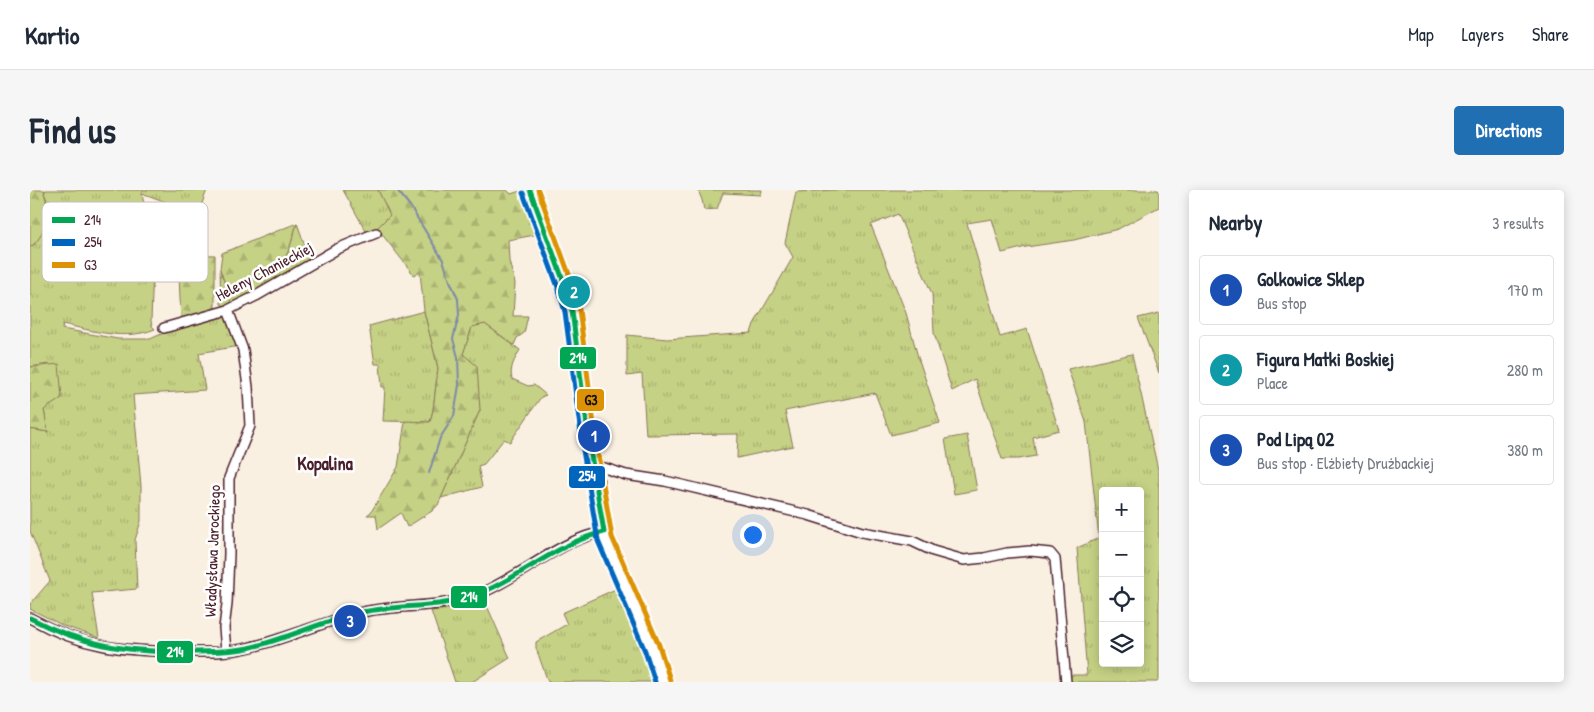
<!DOCTYPE html>
<meta charset="utf-8">
<style>
:root{--surface:#fff;--page:#f6f6f7;--text:#1f2937;--muted:#747a83;--line:#e0e1e3;--accent:#1f6fb2}
body{margin:0;font-family:"Patrick Hand",sans-serif;background:var(--page);color:var(--text)}
.controls{position:absolute;right:15px;bottom:15px;display:grid;overflow:hidden;border-radius:5px;box-shadow:0 2px 12px #0003}
.controls button{width:45px;height:45px;display:grid;place-items:center;padding:0;border:0;border-bottom:1px solid var(--line);background:var(--surface);color:var(--text);font:25px sans-serif}
.you{position:absolute;left:722px;top:344px;width:18px;height:18px;margin:-12px;border:4px solid #fff;border-radius:50%;background:#1a73e8;box-shadow:0 0 0 8px #1a73e833}
.badge{display:grid;place-items:center;width:32px;height:32px;border-radius:50%;background:var(--accent);color:#fff;font-size:16px;font-weight:700}
.pin{position:absolute;translate:-50% -50%;border:2px solid #fff;box-shadow:0 1px 5px #0006}
.list{margin:0;padding:0;list-style:none}
h2{display:flex;justify-content:space-between;align-items:center;height:65px;margin:0;padding:0 20px;font-size:21px}
h2 small{font-size:16px;font-weight:400;color:var(--muted)}
.list li{display:grid;grid-template-columns:32px 1fr auto;gap:15px;align-items:center;box-sizing:border-box;height:70px;margin:0 10px 10px;padding:0 10px;border:1px solid var(--line);border-radius:5px}
.list b{display:block;font-size:19px;white-space:nowrap}
.list p{margin:0;font-size:16px;white-space:nowrap;color:var(--muted)}
.list em{font-size:16px;font-style:normal;color:var(--muted)}
.icon{flex:none;width:28px;height:28px;fill:none;stroke:currentColor;stroke-width:2;stroke-linecap:round;stroke-linejoin:round}
.map{position:relative;flex:none;width:1129px;height:492px;overflow:hidden;border-radius:5px}
header{display:flex;align-items:center;gap:30px;box-sizing:border-box;height:70px;padding:0 25px;background:var(--surface);border-bottom:1px solid var(--line)}
header strong{font-size:24px}
nav{display:flex;gap:28px;margin-inline-start:auto;font-size:18px}
.intro{display:flex;align-items:center;justify-content:space-between;box-sizing:border-box;height:120px;padding:0 30px}
h1{margin:0;font-size:35px}
.button{padding:12px 22px;border-radius:5px;background:var(--accent);color:#fff;font-size:18px;font-weight:700}
main{display:flex;gap:30px;padding:0 30px}
aside{flex:1;background:var(--surface);border-radius:5px;box-shadow:0 2px 12px #0003}
.map>svg:first-child{display:block}
.grass{fill:url(#grass-tufts);stroke:#887858;fill-rule:evenodd}
.forest{fill:url(#forest-firs);stroke:#887858}
.lines{fill:none;stroke-linecap:round;stroke-linejoin:round}
.stream{stroke:#7e89a8;stroke-width:2}
.minor-casing{stroke:#4a1f2b;stroke-width:12}
.minor{stroke:#fff;stroke-width:9}
.bus-1-casing{stroke:#fff;stroke-width:9}
.bus-2-casing{stroke:#fff;stroke-width:9}
.bus-3-casing{stroke:#fff;stroke-width:9}
.bus-1{stroke:#00a651;stroke-width:5}
.bus-2{stroke:#0065bd;stroke-width:5}
.bus-3{stroke:#dd9206;stroke-width:5}
.labels{text-anchor:middle;dominant-baseline:central;stroke-width:5;stroke-linejoin:round;paint-order:stroke}
.street-label{font-size:16px;fill:#4a1f2b;stroke:#fff}
.neighbourhood-label{font-size:18px;font-weight:bold;fill:#4a1f2b;stroke:#fff}
.key{fill:#fff;stroke:#c9bcbf;stroke-width:1}
.key-label{font-size:14px;fill:#4a1f2b}
.line-badge{stroke:#fff;stroke-width:2}
.badge-label{font-size:14px;text-anchor:middle;font-weight:bold;fill:#fff}
.pale-badge-label{font-size:14px;text-anchor:middle;font-weight:bold;fill:#111}
</style>
<header>
<strong>Kartio</strong>
<nav><a>Map</a><a>Layers</a><a>Share</a></nav>
</header>
<div class="intro"><h1>Find us</h1><a class="button">Directions</a></div>
<main>
<div class="map">
<svg width="1129" height="492" viewBox="0 0 1129 492">
<defs>
<pattern id="grass-tufts" width="24" height="20" patternUnits="userSpaceOnUse" patternTransform="scale(1.25)"><rect width="24" height="20" fill="#c5d184"/><path d="M3 7l-1-3M5 7V3M7 7l1-3M15 17l-1-3M17 17v-4M19 17l1-3" fill="none" stroke="#abb372"/></pattern>
<pattern id="forest-firs" width="22" height="20" patternUnits="userSpaceOnUse" patternTransform="scale(1.25)"><rect width="22" height="20" fill="#c5d184"/><path d="M5 1l3.5 6h-7zM16 11l3.5 6h-7z" fill="#abb372"/></pattern>
</defs>
<rect width="100%" height="100%" fill="#faf0e2"/>
<filter id="ink" filterUnits="userSpaceOnUse"><feTurbulence type="fractalNoise" baseFrequency=".02" numOctaves="2"/><feDisplacementMap in="SourceGraphic" scale="10" xChannelSelector="R" yChannelSelector="G"/><feConvolveMatrix kernelMatrix="1 2 1 2 8 2 1 2 1" color-interpolation-filters="sRGB"/></filter>
<g filter="url(#ink)">
<path class="grass" d="M16 0H177L168 24 112 3 121 58 123 78 121 131 122 136 125 139C96 151 62 141 33 134L32 139 88 149H120L143 139 197 123 209 156 169 163 175 200 103 205 111 296V331L105 350 107 399 62 403 69 448 34 436 0 419V414L20 391 0 341V239L18 242 14 220 19 174 0 177V57L5 54 17 10 14 3Z
M313 0H348L361 25 347 38 337 43Z
M806 0H1129V17L1088 39 1044 50 996 57 972 63 962 29 937 33 970 147 997 139 1029 240 1003 247 1006 266 988 269H972L945 189 922 201 904 143 902 104 868 24 841 35 876 123 888 167 910 233 861 245 845 203 755 221 763 256 707 268 708 244 616 245 612 184 597 186V145L637 149 721 143 724 134 763 67 755 53 766 2Z
M267 33 280 70 228 103C233 91 246 83 253 71 260 61 263 45 267 33Z
M190 79 202 115 196 117 191 114Z
M394 121 408 178 403 220 400 232 353 231 355 197H352L350 174H345L339 136Z
M1129 123V183L1108 128Z
M455 134 490 160C485 169 479 178 482 189L498 196 504 195 516 205 511 207 480 252 474 249 454 274 448 276 452 297 411 308 450 220 433 164 442 136Z
M1102 164 1129 284V492H1038L1037 485H1057L1047 358 1069 348 1056 232 1038 179ZM1073 301H1110V473H1073Z
M937 245 947 300 924 304 915 249Z
M588 398 593 401 617 450 631 492H518L506 458V452L537 434 532 423Z
M454 409 480 468 442 492H425L401 421 425 418Z"/>
<path class="forest" d="M0 0H15L14 3C20 18 16 48 0 57Z
M348 0H477L481 4 493 0 510 44 478 50 479 71 485 93 483 126H498L494 143 487 148 484 155 455 134 442 137 433 164 447 176 450 220 408 315 402 321 377 337 371 323 348 339 346 325H337L341 322 368 277 375 231 400 232 403 220 408 178 394 121 390 82 384 85 347 38 360 25Z
M668 0H732L731 5 693 3 687 19 674 20 672 10Z
M267 33C263 45 260 61 253 71 246 83 233 91 228 103L202 115 190 79 192 63Z
M148 64 185 65V121L151 131Z
M29 174 32 208 14 220 18 242 0 239V177Z"/>
<g class="lines">
<path class="stream" d="M367 0 380 16 413 70 420 91 428 109 429 125 423 149 428 167 429 195 424 226 410 248 399 283"/>
<g class="minor-casing">
<path id="minor" d="M500 0 536 98 542 121 560 259 575 349 594 396 622 458 633 492
M134 138 198 120 226 106 307 59 346 43
M562 277 568 276 596 285 635 291 778 325 832 342 882 351 903 361 934 370 954 368 977 363 1000 361 1020 363 1025 369 1036 492
M0 428C53 458 94 461 153 462 175 462 196 463 217 458 257 449 294 431 333 422 371 414 413 419 449 404 489 388 533 348 574 342
M196 461 194 438 197 414 199 364V288L220 236 218 197 213 160 198 120"/>
</g>
<use href="#minor" class="minor"/>
<g class="bus-1-casing">
<path id="bus-1" d="M500 0 536 98 542 121 560 259 574 342
M0 428C53 456 98 462 157 462 177 462 198 462 218 458 257 449 294 430 333 422 372 414 412 419 449 404 493 386 527 353 574 342"/>
</g>
<g class="bus-2-casing">
<path id="bus-2" d="M493 3 529 100 535 122 553 260 568 351 615 461 625 492"/>
</g>
<g class="bus-3-casing">
<path id="bus-3" d="M508 0 543 95 549 119 567 258 582 347 629 455 640 490"/>
</g>
<use href="#bus-1" class="bus-1"/>
<use href="#bus-2" class="bus-2"/>
<use href="#bus-3" class="bus-3"/>
</g>
</g>
<g class="labels">
<g class="street-label">
<text transform="translate(234 81) rotate(-28)">Heleny Chanieckiej</text>
<text transform="translate(182 361) rotate(-88)">Władysława Jarockiego</text>
</g>
<g class="neighbourhood-label">
<text x="295" y="273">Kopalina</text>
</g>
</g>
<rect x="12" y="12" width="166" height="80" rx="8" class="key"/>
<rect x="22" y="27" width="23" height="6" fill="#00a651"/>
<rect x="22" y="49" width="23" height="7" fill="#0065bd"/>
<rect x="22" y="72" width="23" height="6" fill="#dd9206"/>
<g class="key-label">
<text x="54" y="35">214</text>
<text x="54" y="57">254</text>
<text x="54" y="80">G3</text>
</g>
<g class="line-badge">
<rect x="529" y="156" width="38" height="24" rx="5" fill="#00a651"/>
<rect x="546" y="198" width="29" height="24" rx="5" fill="#dd9206"/>
<rect x="538" y="275" width="38" height="24" rx="5" fill="#0065bd"/>
<rect x="420" y="395" width="38" height="24" rx="5" fill="#00a651"/>
<rect x="126" y="450" width="38" height="24" rx="5" fill="#00a651"/>
</g>
<g class="badge-label">
<text x="548" y="173">214</text>
<text x="557" y="291">254</text>
<text x="439" y="412">214</text>
<text x="145" y="467">214</text>
</g>
<g class="pale-badge-label">
<text x="561" y="215">G3</text>
</g>
</svg>
<div class="controls">
<button>+</button>
<button>−</button>
<button><svg class="icon" aria-label="locate" viewBox="0 0 24 24"><circle cx="12" cy="12" r="6"/><path d="M12 2v4M12 18v4M2 12h4M18 12h4"/></svg></button>
<button><svg class="icon" aria-label="layers" viewBox="0 0 24 24"><path d="M12 4l9 5-9 5-9-5zM3 14l9 5 9-5"/></svg></button>
</div>
<div class="you"></div>
<div class="pin badge" style="left:564px;top:246px;background:#1a4fb4">1</div>
<div class="pin badge" style="left:544px;top:102px;background:#0f9aa8">2</div>
<div class="pin badge" style="left:320px;top:431px;background:#1a4fb4">3</div>
</div>
<aside>
<h2>Nearby<small>3 results</small></h2>
<ul class="list">
<li><span class="badge" style="background:#1a4fb4">1</span><div><b>Golkowice Sklep</b><p>Bus stop</p></div><em>170 m</em></li>
<li><span class="badge" style="background:#0f9aa8">2</span><div><b>Figura Matki Boskiej</b><p>Place</p></div><em>280 m</em></li>
<li><span class="badge" style="background:#1a4fb4">3</span><div><b>Pod Lipą 02</b><p>Bus stop · Elżbiety Drużbackiej</p></div><em>380 m</em></li>
</ul>
</aside>
</main>
